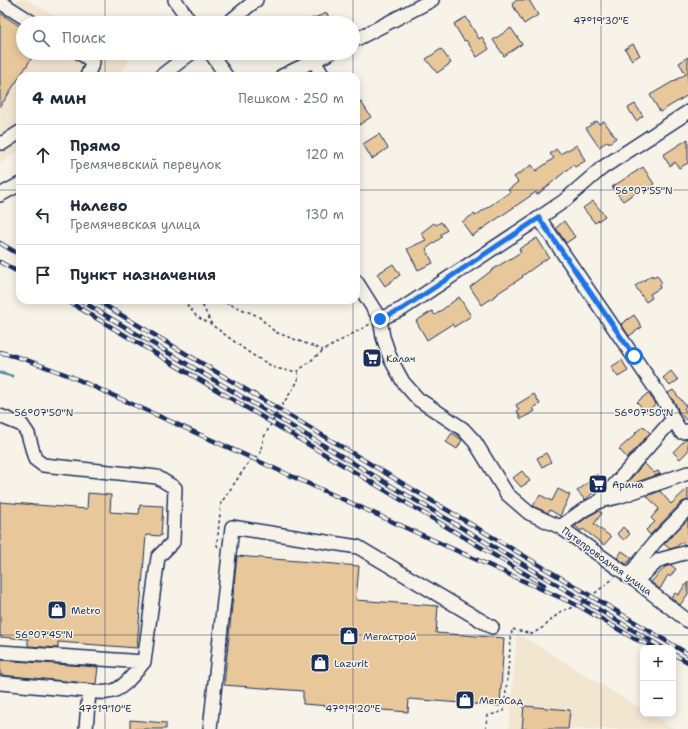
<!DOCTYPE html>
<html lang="ru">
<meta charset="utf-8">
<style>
:root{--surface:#fff;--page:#f2f2f3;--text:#1f2937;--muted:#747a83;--line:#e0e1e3}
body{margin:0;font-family:"Shantell Sans",sans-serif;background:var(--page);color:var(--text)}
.controls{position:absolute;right:12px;bottom:12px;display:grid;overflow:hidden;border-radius:8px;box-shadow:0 2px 10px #0003}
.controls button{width:36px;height:36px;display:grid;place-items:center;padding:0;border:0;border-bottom:1px solid var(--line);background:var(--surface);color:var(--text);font:20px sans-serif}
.stop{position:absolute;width:12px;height:12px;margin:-9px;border:3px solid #1a73e8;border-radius:50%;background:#fff}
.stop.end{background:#1a73e8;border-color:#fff;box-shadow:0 1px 4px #0008}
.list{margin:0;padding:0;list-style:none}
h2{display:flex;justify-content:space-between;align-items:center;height:52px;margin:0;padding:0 16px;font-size:17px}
h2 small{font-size:13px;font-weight:400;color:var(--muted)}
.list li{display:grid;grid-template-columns:26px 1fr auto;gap:12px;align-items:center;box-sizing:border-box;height:60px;padding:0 16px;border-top:1px solid var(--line)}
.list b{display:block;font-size:15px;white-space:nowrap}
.list p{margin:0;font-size:13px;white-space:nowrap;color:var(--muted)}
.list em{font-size:13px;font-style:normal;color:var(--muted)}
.icon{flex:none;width:22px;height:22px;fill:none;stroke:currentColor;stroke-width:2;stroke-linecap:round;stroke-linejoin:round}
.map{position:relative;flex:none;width:688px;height:729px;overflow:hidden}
.search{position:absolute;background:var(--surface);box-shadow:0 2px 10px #0003;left:16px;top:16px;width:344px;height:44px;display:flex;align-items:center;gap:10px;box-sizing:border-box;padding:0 14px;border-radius:22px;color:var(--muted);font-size:15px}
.panel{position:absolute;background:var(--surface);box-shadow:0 2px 10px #0003;left:16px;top:72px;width:344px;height:232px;border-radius:12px}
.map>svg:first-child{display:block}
.built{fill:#f2e6d1}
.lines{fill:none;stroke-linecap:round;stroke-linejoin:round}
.stream{stroke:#568da9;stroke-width:3}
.building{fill:#e8c79a;stroke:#1b2f5e}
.minor-casing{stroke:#1b2f5e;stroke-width:16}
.path{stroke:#1b2f5e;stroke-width:1.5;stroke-dasharray:3 3;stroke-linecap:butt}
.minor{stroke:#f7f3e8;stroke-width:13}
.rail-casing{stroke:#1b2f5e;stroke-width:4.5}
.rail{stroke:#f7f3e8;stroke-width:3;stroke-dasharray:9;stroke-linecap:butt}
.route{stroke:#1a73e8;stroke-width:5}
.ticks{fill:none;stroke:#1b2f5e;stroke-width:1;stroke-opacity:0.45}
.labels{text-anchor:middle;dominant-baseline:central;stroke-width:3;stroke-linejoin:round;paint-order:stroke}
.poi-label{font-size:10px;fill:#1b2f5e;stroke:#f7f3e8;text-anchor:start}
.street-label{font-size:10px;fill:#1b2f5e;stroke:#f7f3e8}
.ticks-label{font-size:10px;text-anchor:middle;fill:#1b2f5e;stroke:#f7f3e8;stroke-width:3;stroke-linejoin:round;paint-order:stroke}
</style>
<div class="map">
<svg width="688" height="729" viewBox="0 0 688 729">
<rect width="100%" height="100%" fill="#f7f3e8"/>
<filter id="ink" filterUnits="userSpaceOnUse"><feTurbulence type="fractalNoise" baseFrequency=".025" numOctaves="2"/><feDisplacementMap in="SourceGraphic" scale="8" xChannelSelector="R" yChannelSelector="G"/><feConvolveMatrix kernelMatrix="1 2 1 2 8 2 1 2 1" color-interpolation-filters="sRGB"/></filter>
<g filter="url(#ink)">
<path class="built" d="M0 0H28L67 23H23V53H117L128 60V65L116 76H20V150L0 163Z
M517 633 643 710V714H650L674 729H568L570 710 524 706 522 729H509Z"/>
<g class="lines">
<path class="stream" d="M0 373 12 376"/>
</g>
<path class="building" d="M517 0H529L538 15 524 24 512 4Z
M0 13 23 28V53H35L0 107Z
M327 13 331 23H303V22Z
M466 17 479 39 482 37 489 49 477 57 466 40 464 41 454 24Z
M511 28 522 44 504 56 493 40Z
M633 44 640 55 632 60 625 49Z
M441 49 451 63 437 73 426 59Z
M688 57V95L660 112 650 95 686 74 679 63Z
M361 102 371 117 356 127V105Z
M635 104 643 116 636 121 628 108Z
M597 121 599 124 604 121 616 138 609 143 608 141 599 147 586 128Z
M379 134 388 148 372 159 363 144Z
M688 139V163L679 168 675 162 670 166 663 155Z
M577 145 585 161 575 167 573 165 537 195 536 192 472 236 462 222 474 214 475 216 510 192 508 190 518 182 514 177 532 165 536 171 554 158 550 154 556 149 560 154Z
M643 167 654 184 646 189 644 187 623 201 612 187Z
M593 201 605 216 595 223 583 208Z
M564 221 575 237 566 243 556 228Z
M441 222 447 230 440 235 442 237 426 249 433 263 418 270 407 249 426 240 421 233 434 223 436 225Z
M537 238 549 257 522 276 523 277 498 293V294L482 305 470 287 495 268 521 252 519 249Z
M393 264 400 275 385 286 377 274Z
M652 275 653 277 657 275 662 283 659 285 660 288 650 294 652 298 646 302 635 286Z
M459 297 471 316 454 327 452 324 427 340 416 321 432 311 435 315Z
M634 315 642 327 629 336 621 324Z
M376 352 380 360 370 365 366 358Z
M622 360 628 371 618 377 611 367Z
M671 371 678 380 670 386 663 378Z
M673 390 686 406 684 408 688 414V422L680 414 675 403 668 393Z
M648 393 656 404 646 412 637 402Z
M534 394 540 404 533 408 535 411 521 419 517 411 519 410 516 405Z
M643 426 650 433 627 458 619 449 636 434 635 433Z
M452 433 462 440 457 449 446 442Z
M686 439H688V451L680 459 673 452Z
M546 453 551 462 542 467 537 458Z
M644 463 654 473 658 471 660 474 628 485 626 484Z
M522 471 530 481 521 487 513 478Z
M597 474 605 482 585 500 577 491 585 485Z
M688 488V500L682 502 650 535 646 530 655 522 651 518 659 509 647 496 660 491 671 504Z
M558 489 570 495 560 516 550 510 548 513 533 506 540 495 552 501Z
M88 493 111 495 110 512 139 514 140 505 163 506 161 536 146 535 137 648 58 642V648L28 646V639L0 637V502L87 509Z
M598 511 602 513 594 524 611 537 604 545 583 529 581 531 575 526 589 516Z
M688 519V544L684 545 682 542 676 547 670 549 664 544Z
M623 527 630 534 624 540 617 534Z
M622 551 632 558 626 564 617 558Z
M237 556 359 566 356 600 438 606 436 633 504 638 500 706 409 699 408 712 303 704V691L224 685Z
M671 565 676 569 670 577 668 575 660 589 651 582 665 567Z
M688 582V594L680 605 671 598 675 593 678 595Z
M0 660 98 667 96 684 0 675Z
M524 706 570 710 568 729H522Z
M130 720 166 723V729H130Z"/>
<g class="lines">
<g class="minor-casing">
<path id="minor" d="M175 0 191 23
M0 2 33 23
M228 23 256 0
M353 41 432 0
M80 53 93 62 87 76
M211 53 226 76
M314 61 323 76
M161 76 191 53
M282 76 330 53
M0 143H3L20 132
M0 195 20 184
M539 218 668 407 673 419 600 501
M356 281 380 319 383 337 391 360 403 382 418 399 463 429 475 442 507 494 529 513 560 527 636 581 688 621
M380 319 402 309 539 218 564 201 602 168 688 112
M0 416 22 425 28 434 35 459 43 465 157 477 175 488 173 542 158 557 144 662 0 652
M673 419 681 432 688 431
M560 527 585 509 600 501 618 497 688 473
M628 577 654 543 688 508
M636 581 659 560 688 552
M0 683 89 691 86 729
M89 691C95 692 102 693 108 692 123 691 135 672 144 662
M210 729 232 527 358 547 492 627"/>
</g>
<path class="path" d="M183 300 197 317 211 324
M200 300 212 325 251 354 275 368 289 371H298L324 350 370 324
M220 300 258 316 275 332 323 350
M218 547 217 545 221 503 251 459 259 456 264 437 279 410 298 381V371
M486 729 487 716 504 711 512 629 532 634 545 626 561 611 579 606 614 578"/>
<use href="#minor" class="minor"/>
<g class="rail-casing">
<path id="rail" d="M0 243 20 255
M0 262 20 273
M66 300 544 585
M80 300 663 648
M96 300 688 654
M0 352 24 359 70 376 579 606 635 639 656 648
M673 654 688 662"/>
</g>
<use href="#rail" class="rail"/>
</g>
</g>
<g class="lines" filter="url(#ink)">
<path class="route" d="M380 319 402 309 539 218 634 356"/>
</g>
<path class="ticks" d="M105 0V23M353 0V76M601 0V729M105 53V76M0 190H20M356 190H688M105 300V729M353 300V729M0 413H688M0 635H688"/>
<defs>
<g id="supermarket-square" transform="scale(1)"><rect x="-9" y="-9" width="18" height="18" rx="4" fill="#1b2f5e" stroke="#f7f3e8"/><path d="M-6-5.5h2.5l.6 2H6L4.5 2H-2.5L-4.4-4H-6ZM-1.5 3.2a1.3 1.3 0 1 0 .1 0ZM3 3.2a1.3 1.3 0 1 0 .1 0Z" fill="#fff"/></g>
<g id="shop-square" transform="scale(1)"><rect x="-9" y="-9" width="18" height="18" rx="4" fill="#1b2f5e" stroke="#f7f3e8"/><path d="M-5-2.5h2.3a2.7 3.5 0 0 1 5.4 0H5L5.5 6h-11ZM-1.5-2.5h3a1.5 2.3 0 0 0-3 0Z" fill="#fff"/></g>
</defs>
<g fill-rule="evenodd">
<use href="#supermarket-square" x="372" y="358"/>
<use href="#supermarket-square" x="598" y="484"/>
<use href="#shop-square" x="57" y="610"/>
<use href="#shop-square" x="349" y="636"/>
<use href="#shop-square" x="320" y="663"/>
<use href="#shop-square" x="465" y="700"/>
</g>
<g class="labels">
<g class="poi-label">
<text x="386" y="358">Калач</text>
<text x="612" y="484">Арина</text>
<text x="71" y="610">Metro</text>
<text x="363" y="636">Мегастрой</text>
<text x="334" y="663">Lazurit</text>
<text x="479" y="700">МегаСад</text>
</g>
<g class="street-label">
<text transform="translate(607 561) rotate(36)">Путепроводная улица</text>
</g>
</g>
<g class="ticks-label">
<text x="601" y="24">47°19'30"E</text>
<text x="644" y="194">56°07'55"N</text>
<text x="44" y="416">56°07'50"N</text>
<text x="644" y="416">56°07'50"N</text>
<text x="44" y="638">56°07'45"N</text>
<text x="105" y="712">47°19'10"E</text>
<text x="353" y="712">47°19'20"E</text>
</g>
</svg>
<div class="controls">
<button>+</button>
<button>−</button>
</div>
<div class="stop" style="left:634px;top:356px"></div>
<div class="stop end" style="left:380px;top:319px"></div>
<div class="search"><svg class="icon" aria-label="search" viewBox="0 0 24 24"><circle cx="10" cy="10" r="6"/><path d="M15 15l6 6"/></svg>Поиск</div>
<section class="panel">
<h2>4 мин<small>Пешком · 250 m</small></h2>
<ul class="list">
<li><svg class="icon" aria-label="ahead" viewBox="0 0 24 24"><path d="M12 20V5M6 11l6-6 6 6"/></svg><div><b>Прямо</b><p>Гремячевский переулок</p></div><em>120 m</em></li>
<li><svg class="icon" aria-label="left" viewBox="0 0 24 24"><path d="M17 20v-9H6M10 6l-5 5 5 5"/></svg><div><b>Налево</b><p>Гремячевская улица</p></div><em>130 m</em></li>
<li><svg class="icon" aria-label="arrive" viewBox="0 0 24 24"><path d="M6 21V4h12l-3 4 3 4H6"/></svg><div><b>Пункт назначения</b></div></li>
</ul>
</section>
</div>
